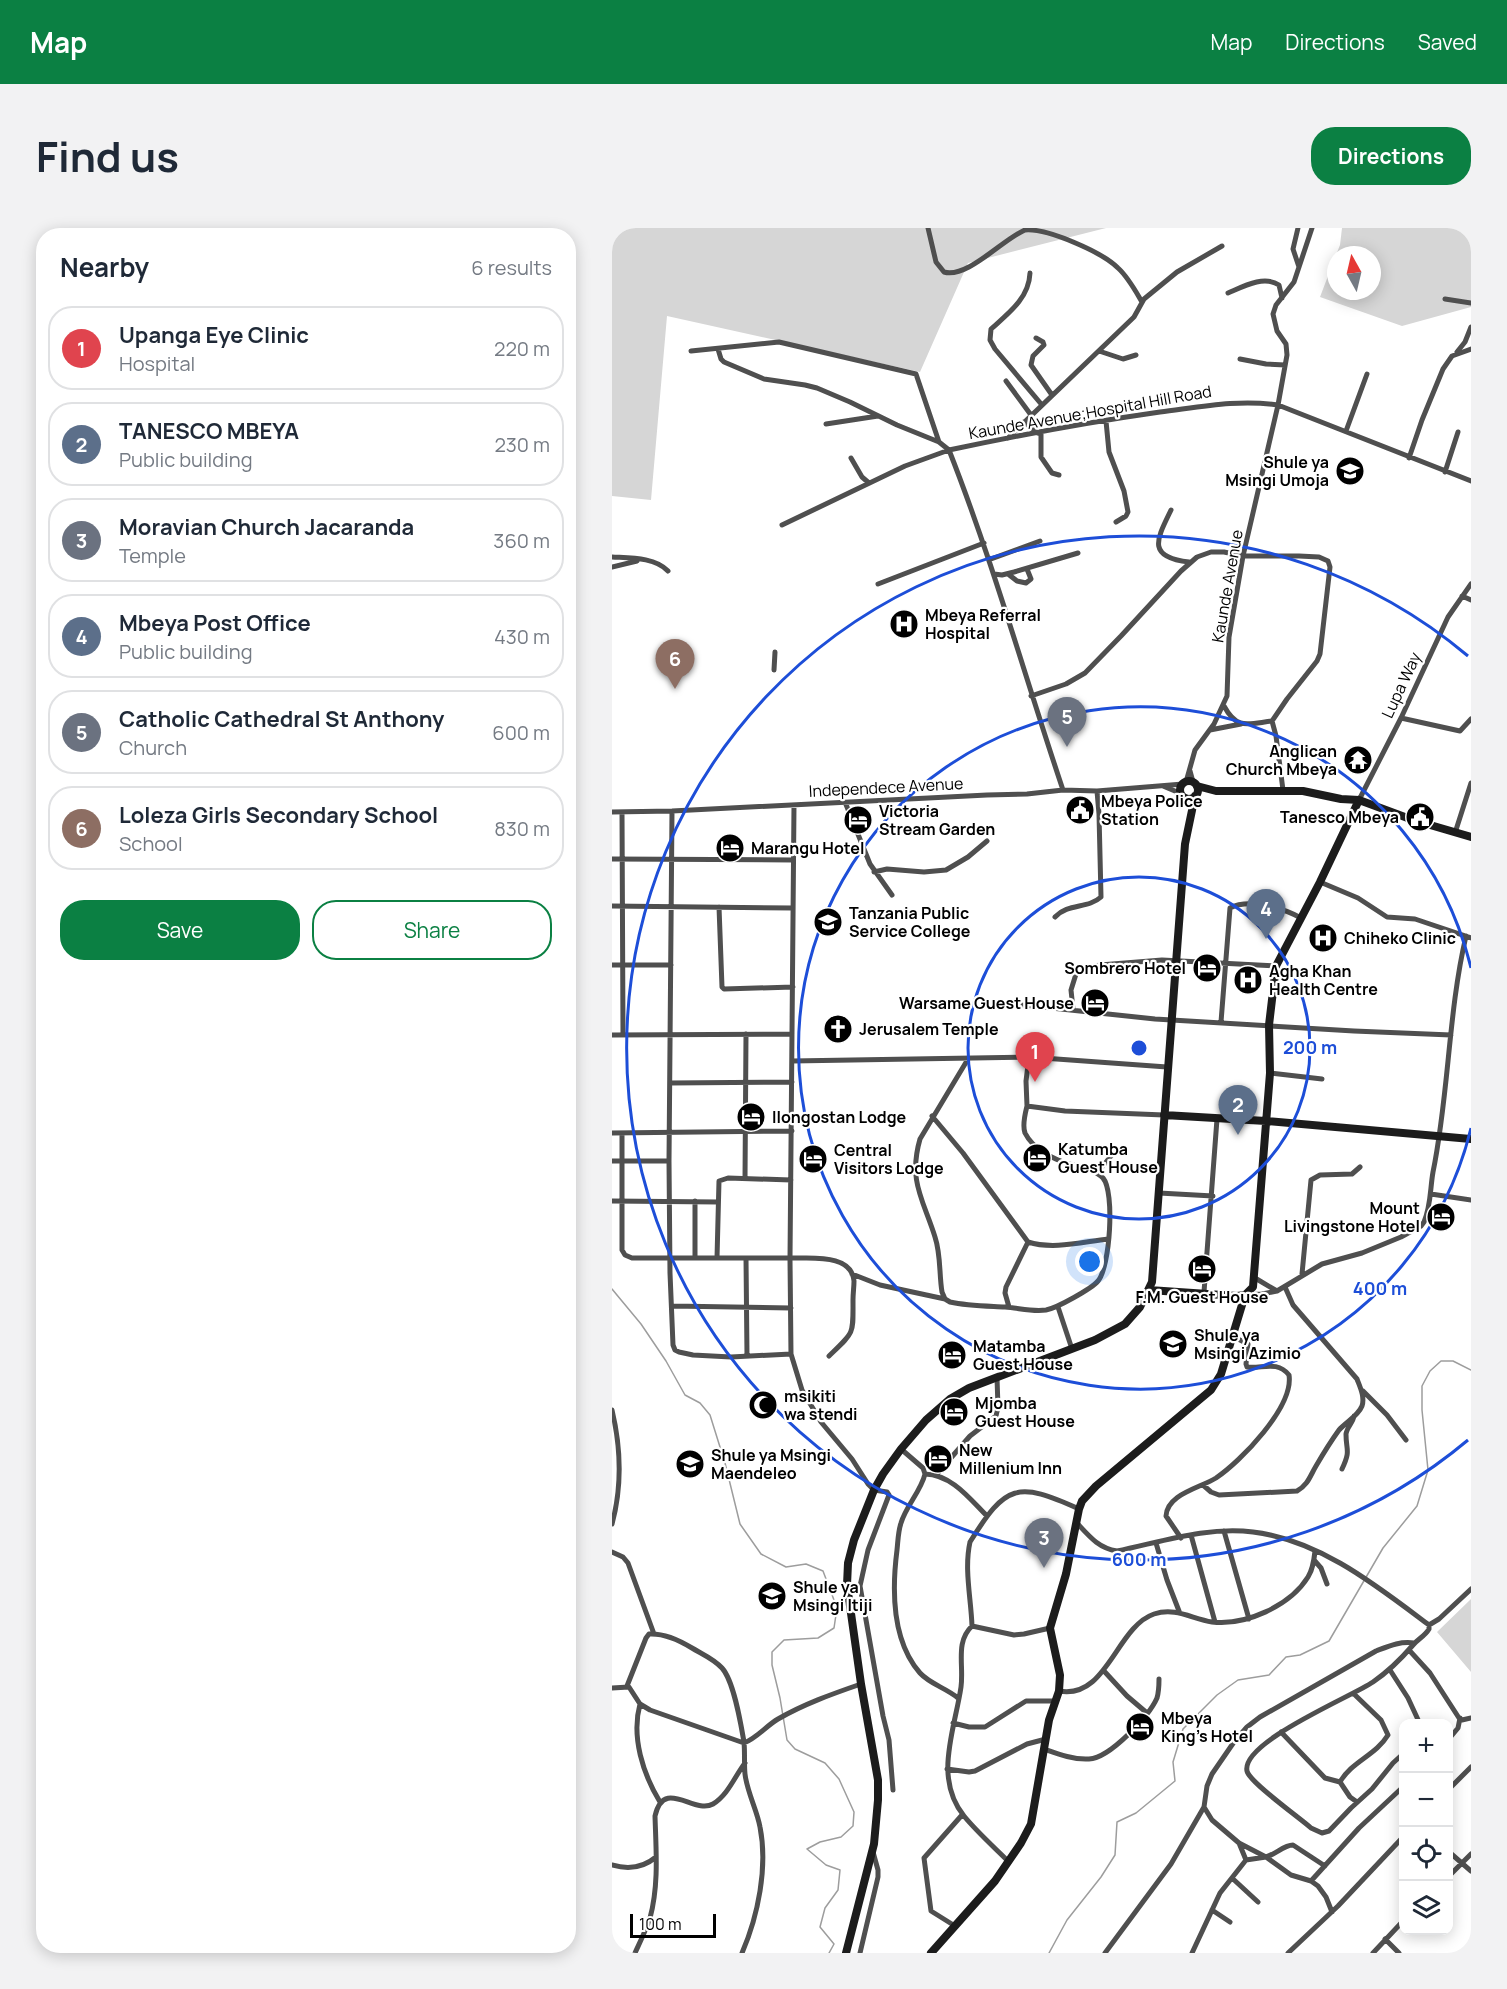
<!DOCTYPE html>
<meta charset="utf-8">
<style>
:root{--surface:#fff;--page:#f2f2f3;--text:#1f2937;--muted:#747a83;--line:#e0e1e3;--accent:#0b8043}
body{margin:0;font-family:Manrope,sans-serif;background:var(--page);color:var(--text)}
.controls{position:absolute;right:18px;bottom:18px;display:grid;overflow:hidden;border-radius:12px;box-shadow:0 3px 15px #0003}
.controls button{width:54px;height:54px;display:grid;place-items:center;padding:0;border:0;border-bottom:2px solid var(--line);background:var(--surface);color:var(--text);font:30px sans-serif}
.compass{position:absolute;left:715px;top:18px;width:54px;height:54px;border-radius:50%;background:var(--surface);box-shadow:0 3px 15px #0003;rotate:352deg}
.scale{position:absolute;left:18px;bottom:15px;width:86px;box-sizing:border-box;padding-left:6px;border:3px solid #000;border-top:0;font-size:16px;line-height:21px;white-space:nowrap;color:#000;-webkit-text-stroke:4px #fff;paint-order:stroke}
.you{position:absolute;left:478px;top:1034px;width:21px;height:21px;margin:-15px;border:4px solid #fff;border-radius:50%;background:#1a73e8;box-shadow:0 0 0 9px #1a73e833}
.badge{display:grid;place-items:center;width:39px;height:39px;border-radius:50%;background:var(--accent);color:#fff;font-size:20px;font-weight:700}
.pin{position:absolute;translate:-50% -50px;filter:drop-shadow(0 2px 3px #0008)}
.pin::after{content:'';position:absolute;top:32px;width:21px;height:18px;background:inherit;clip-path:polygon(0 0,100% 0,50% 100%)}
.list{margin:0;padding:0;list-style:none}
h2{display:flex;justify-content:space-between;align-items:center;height:78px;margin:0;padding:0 24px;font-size:26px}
h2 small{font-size:20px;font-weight:400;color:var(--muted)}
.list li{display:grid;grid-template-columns:39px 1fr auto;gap:18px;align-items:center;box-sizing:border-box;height:84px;margin:0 12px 12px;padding:0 12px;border:2px solid var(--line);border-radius:24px}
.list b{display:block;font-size:22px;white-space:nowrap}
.list p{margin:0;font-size:20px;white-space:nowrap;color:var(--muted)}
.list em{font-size:20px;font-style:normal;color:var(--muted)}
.actions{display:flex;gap:12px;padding:18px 24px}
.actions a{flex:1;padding:14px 0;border:2px solid var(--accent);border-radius:24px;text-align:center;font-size:21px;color:var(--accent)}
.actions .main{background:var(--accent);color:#fff}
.icon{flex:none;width:33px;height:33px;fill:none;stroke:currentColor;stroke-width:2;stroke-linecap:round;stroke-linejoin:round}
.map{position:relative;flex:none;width:859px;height:1725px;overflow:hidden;border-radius:24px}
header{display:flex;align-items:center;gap:36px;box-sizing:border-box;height:84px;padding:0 30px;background:var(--accent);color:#fff}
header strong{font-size:28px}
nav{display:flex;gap:33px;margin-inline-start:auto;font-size:21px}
.intro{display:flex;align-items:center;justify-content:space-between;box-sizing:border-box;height:144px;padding:0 36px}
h1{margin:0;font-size:42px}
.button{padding:15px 27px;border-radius:24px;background:var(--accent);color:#fff;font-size:21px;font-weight:700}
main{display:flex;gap:36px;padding:0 36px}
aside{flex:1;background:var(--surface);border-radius:24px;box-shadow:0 3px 15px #0003}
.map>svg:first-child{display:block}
.green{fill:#d6d6d6}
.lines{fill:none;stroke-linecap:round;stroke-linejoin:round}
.stream{stroke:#9d9d9d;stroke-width:1.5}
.street{stroke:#4f4f4f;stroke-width:5}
.secondary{stroke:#1c1c1c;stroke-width:8}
.ring{fill:none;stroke:#1d4ed8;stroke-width:3}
.labels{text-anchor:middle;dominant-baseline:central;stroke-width:4.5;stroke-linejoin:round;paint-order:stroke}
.street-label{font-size:16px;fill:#000;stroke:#fff}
.poi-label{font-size:16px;font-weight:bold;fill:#000;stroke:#fff;text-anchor:start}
.centre{fill:#1d4ed8;stroke:#fff;stroke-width:3}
.ring-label{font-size:18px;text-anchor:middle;font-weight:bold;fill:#1d4ed8;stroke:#fff;stroke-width:4.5;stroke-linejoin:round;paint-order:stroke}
</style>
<header>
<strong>Map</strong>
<nav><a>Map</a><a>Directions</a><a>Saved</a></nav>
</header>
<div class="intro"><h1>Find us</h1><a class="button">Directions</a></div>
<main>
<aside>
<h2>Nearby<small>6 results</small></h2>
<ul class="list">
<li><span class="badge" style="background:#e0444e">1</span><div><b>Upanga Eye Clinic</b><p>Hospital</p></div><em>220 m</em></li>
<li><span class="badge" style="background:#5c6f8a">2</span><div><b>TANESCO MBEYA</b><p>Public building</p></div><em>230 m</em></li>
<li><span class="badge" style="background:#6b7280">3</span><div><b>Moravian Church Jacaranda</b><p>Temple</p></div><em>360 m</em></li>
<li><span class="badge" style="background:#5c6f8a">4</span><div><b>Mbeya Post Office</b><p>Public building</p></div><em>430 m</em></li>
<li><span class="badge" style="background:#6b7280">5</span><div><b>Catholic Cathedral St Anthony</b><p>Church</p></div><em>600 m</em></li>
<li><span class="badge" style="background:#8d6e63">6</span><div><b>Loleza Girls Secondary School</b><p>School</p></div><em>830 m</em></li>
</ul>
<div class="actions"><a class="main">Save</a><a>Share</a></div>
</aside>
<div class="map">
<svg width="859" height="1725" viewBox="0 0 859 1725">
<rect width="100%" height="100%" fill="#fff"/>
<path class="green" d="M0 0H494L356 35 308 144 55 88 39 272 0 268Z
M730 0H859V79L790 98 708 69 724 27V63H760V27H724L728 17Z
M859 1371V1444L825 1404Z"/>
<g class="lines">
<path class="stream" d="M0 1061 29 1096 54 1133 73 1167 88 1175 98 1187 113 1235 128 1296 149 1326 174 1339 194 1336 211 1343 225 1380 222 1400 206 1410 172 1412 160 1424V1437L168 1470 175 1512 183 1521 213 1535 227 1551 242 1584 241 1598 229 1609 208 1614 195 1621 214 1637 228 1642 226 1662 213 1680 208 1699 222 1716 217 1725
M437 1725 455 1692 489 1649 503 1627 505 1594 524 1585 563 1553 561 1534 571 1501 605 1467 626 1452 657 1447 674 1429 688 1427 717 1413 771 1320 805 1278 816 1242 810 1182V1158L818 1143 829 1133H841L859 1142"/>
<path class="street" d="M316 0 324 34 332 44C355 51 391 11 413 2 435 0 490 24 506 40 516 49 523 62 530 74
M686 0 681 21 687 39
M418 45C417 70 397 85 379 101L378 112 383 121 430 177
M616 65C632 58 652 47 667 57L670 70
M833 71 859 75
M424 110 431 114 432 117 421 128 419 137 440 167
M106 121 109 131 112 134 152 151 193 157 205 160 238 174 285 197 327 214
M79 123 167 114 304 146 327 214 337 222 293 238 170 297
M487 123 511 131 524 127
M845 124 853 114 859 99
M628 131 654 136 673 137
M394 153 419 187
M494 193 497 224 512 263 516 284 514 288 504 294
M412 194 426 205
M214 196 266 188
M734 203 755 146
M429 204V229L440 245 447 247
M396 210 522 89 532 71 565 44 610 18
M239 230 250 249 257 255
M797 230 810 192 831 141 840 128 859 121
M833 244 846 204
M559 282C545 311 534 329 577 334
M0 329C18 330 43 329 56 343
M377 330 379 331 428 313
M0 339 25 333
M382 346 390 347 402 344 466 325
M396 346 405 353 414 355 419 351 415 341
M266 356 372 315
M850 368 859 372
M162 442 163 424
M419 468 454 456 473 445 509 408 569 343 585 329 599 324H612L631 328H687L707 329 716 333 718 339 708 426 705 433 675 471 660 493C635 496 625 502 612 478
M789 490 848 503 859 491
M660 493 664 508 671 562
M598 502 629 496
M578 543 581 554
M574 554 583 522 602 496 615 468 617 409 631 328 666 177 675 127 674 116 665 103 661 86 664 77 682 54 700 0
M551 558 570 566
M451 562C413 449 381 334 337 222 407 207 478 194 548 184 588 179 626 171 666 177L859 253
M747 572 789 490 836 389 859 356
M233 574 258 636 280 667
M182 577 178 1031 179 1126 190 1162 209 1194 240 1231 256 1256 262 1262 275 1264 277 1267 256 1322 248 1358 271 1488 277 1512 281 1562
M60 583 57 933 58 1045 61 1117 63 1122 67 1124 81 1127 119 1129 179 1126
M0 584 60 583 375 567 415 566 451 562 485 563 571 556
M10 584 11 807
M843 605 859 555
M0 631 181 632
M262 644 275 641 312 644 334 642 356 629 375 613
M708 654 746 670 775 689 803 691 859 710
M0 678 181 680
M107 679 110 759 112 761 181 759
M443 689C456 675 476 681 489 669L487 586 485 563
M0 737H59
M411 777 543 791 742 803 839 807
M461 781 459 762 464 746 472 741 488 737 550 732 664 738
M609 794 618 680C637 670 671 680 689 690
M0 807 180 806
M417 829 414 853 415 878 453 883 552 887
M356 831 308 911C296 953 311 971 323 1009 329 1027 327 1046 330 1064L333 1071 338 1074C356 1078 375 1078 393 1079 407 1080 420 1084 434 1082 445 1080 479 1061 486 1053 498 1039 503 964 491 950 482 941 469 939 457 936 441 931 421 921 413 905 410 897 413 886 415 878
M180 833 417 829 555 839
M658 845 710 851
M58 855 180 854
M320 888 351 925 416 1014C441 1022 470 1014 496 1011
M0 905 180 903
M10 905V1022L13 1027 20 1030H192C208 1030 240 1029 242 1053 242 1059 241 1065 241 1072 241 1107 243 1103 217 1128
M0 933H57
M485 945 504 922 509 921 514 924
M133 951 134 806
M547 965 601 968
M819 966 859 972
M0 973 106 974
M83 1030V973
M105 1030 107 953 116 950 179 952
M134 1030 135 1128
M240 1046 268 1057 333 1071
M690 1046 699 952 708 947 740 946 748 939
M643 1050 665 1063
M592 1064 605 891
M633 1067 650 1066 665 1063 710 1036 750 1025 789 1009 809 998 812 994C819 978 818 961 821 944 837 866 836 785 854 708
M60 1078 179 1080
M397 1079 393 1065 394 1059 416 1014
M446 1079 460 1121
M751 1163 775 1187 794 1212
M0 1182C9 1220 10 1259 0 1296
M289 1221 311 1240 313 1246C309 1263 294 1278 289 1295 286 1304 286 1313 285 1322 280 1361 280 1413 308 1445 318 1456 334 1460 346 1470
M730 1241C739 1222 734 1223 734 1206 735 1199 741 1195 742 1188
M313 1246C340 1247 357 1270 375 1288
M324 1247 358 1208 384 1188 386 1179 385 1150
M591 1257 599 1264 607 1267 685 1263C696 1257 698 1248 704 1238 711 1226 719 1213 727 1202 734 1194 746 1188 750 1178 753 1169 748 1159 745 1151L681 1077 673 1059
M464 1294C477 1308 486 1320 505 1323 549 1314 596 1298 641 1304 708 1312 765 1358 817 1397L827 1391 859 1361
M612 1303 637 1391
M579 1307 603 1394
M569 1310 554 1288C555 1266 588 1260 604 1250 628 1234 682 1179 677 1147 665 1132 650 1141 635 1139L634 1136 636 1116 620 1108
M544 1315 555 1352 567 1383
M0 1324 11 1329 16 1335 42 1406
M702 1332 709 1340 715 1356
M360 1398C359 1370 352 1341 358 1314 394 1256 405 1253 467 1281
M797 1422 818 1445 847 1490 850 1492 859 1490
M778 1442 796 1470 808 1496
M492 1443 515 1468 535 1485
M15 1458 34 1410 37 1406C53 1405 67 1412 80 1420 90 1426 102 1431 110 1440 122 1453 129 1497 132 1514 133 1525 132 1536 133 1546 135 1564 145 1582 148 1599 156 1639 146 1688 130 1725
M0 1460 17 1459 28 1476 38 1482 132 1515C145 1510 154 1498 166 1491 192 1476 220 1466 249 1456
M447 1463C495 1472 504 1399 542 1386 564 1379 580 1391 600 1394 633 1398 678 1378 696 1349 701 1341 702 1332 703 1323
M742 1466 769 1492 776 1507C764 1527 739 1534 728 1554L738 1569 745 1574
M28 1476C19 1509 31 1546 48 1574
M341 1495 357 1499H373L414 1473H442
M669 1504 713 1550 728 1554
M836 1512 846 1500 848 1490
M432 1521C446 1526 462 1532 477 1531 498 1530 537 1488 545 1470 547 1463 547 1457 547 1451
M792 1525 781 1535 760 1561 739 1580 717 1603 710 1605 699 1600C688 1590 637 1554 635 1543 629 1514 739 1469 761 1454 777 1443 789 1431 801 1417 806 1411 813 1408 817 1401V1397
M335 1541 357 1544 363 1543 415 1516 434 1511
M836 1562 859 1539
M627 1615 654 1629C664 1626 672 1617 681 1617L713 1638
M836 1623 859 1643
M634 1632 654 1629 679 1647 699 1653 706 1658 714 1669 720 1684
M397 1634C382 1619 365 1604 352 1588 321 1550 343 1501 349 1459 352 1437 343 1414 360 1398L402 1407 412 1406 438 1400
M0 1637C17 1642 31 1640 44 1629
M836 1649 859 1626
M620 1650 646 1674
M699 1653 747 1600 792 1558
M600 1682 618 1694
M343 1698 319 1683 312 1630 350 1587
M773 1711 787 1725
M23 1725C28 1714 34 1702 38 1690 47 1657 44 1622 43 1588 52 1549 82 1587 101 1576 116 1567 123 1548 133 1535
M248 1725 266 1649V1642L261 1624
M493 1725 559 1636 592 1579
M580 1725 608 1665 634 1632 627 1615 600 1592 592 1579 595 1558 600 1546 622 1514 635 1499 648 1489 764 1423C777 1418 788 1413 802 1415
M676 1725 726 1678 792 1608
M761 1725 792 1692"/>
<path class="secondary" d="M568 562a9 9 0 1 1 18 0a9 9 0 1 1-18 0Z
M585 558 604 563H691L729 571 747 572 801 592 859 609
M552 887 654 893 859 911
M537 1062 625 1068 633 1067 641 1059 658 845 657 797 664 738 708 654 747 572
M234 1725 262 1616 266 1572V1552L249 1456 235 1357 236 1335 242 1312 262 1262 271 1246 289 1221 314 1192 338 1171 357 1160 483 1112 513 1096 528 1079 540 1054 573 616 583 568
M319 1725 383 1653 409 1615 419 1596 437 1492 447 1463 448 1447 438 1400 454 1346 467 1281 470 1273 484 1258 599 1162 609 1146 633 1067"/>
</g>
<g class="ring">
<circle cx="527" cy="820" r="171"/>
<path d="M859 900A341 341 0 1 1 859 740"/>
<path d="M856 1212A512 512 0 1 1 856 428"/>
</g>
<defs>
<g id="school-disc" transform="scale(1.5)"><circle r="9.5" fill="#000" stroke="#fff"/><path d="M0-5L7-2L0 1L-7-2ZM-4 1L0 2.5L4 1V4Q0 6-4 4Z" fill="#fff"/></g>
<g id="hospital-disc" transform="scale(1.5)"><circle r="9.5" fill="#000" stroke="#fff"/><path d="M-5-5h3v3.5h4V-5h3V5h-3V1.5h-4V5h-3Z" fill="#fff"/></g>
<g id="temple-disc" transform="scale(1.5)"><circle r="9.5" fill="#000" stroke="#fff"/><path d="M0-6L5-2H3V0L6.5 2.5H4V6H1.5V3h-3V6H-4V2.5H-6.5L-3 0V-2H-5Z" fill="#fff"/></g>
<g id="civic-disc" transform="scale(1.5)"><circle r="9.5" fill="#000" stroke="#fff"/><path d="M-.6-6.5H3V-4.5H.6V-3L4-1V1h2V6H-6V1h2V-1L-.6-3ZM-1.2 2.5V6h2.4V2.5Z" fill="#fff"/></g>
<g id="hotel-disc" transform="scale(1.5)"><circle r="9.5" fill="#000" stroke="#fff"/><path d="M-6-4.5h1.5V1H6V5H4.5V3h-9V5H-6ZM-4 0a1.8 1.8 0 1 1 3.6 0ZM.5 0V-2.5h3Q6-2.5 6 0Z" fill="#fff"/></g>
<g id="university-disc" transform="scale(1.5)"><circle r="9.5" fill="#000" stroke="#fff"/><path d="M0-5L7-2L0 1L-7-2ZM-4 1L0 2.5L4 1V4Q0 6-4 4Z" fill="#fff"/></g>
<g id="church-disc" transform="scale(1.5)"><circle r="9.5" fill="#000" stroke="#fff"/><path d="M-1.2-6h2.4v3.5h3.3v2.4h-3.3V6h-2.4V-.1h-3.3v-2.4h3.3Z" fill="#fff"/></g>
<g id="mosque-disc" transform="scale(1.5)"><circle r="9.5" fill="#000" stroke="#fff"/><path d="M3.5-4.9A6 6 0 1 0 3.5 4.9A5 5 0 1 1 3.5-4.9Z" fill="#fff"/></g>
</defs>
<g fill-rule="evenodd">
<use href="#school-disc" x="738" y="243"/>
<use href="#hospital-disc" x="292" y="396"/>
<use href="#temple-disc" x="746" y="532"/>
<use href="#civic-disc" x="468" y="582"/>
<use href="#civic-disc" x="808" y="589"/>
<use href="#hotel-disc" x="246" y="592"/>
<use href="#hotel-disc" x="118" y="620"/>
<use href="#university-disc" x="216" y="694"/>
<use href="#hospital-disc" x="711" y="710"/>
<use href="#hotel-disc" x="595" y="740"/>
<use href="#hospital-disc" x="636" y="752"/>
<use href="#hotel-disc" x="483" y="775"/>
<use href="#church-disc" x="226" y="801"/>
<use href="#hotel-disc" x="139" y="889"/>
<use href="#hotel-disc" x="425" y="930"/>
<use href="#hotel-disc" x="201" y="931"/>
<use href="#hotel-disc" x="829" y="989"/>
<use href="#hotel-disc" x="590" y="1041"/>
<use href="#school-disc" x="561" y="1116"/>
<use href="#hotel-disc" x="340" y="1127"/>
<use href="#mosque-disc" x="151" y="1177"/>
<use href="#hotel-disc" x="342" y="1184"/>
<use href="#hotel-disc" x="326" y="1231"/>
<use href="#school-disc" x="78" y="1236"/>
<use href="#school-disc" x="160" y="1368"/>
<use href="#hotel-disc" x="528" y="1499"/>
</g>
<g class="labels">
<g class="street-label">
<text transform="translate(478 184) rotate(-10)">Kaunde Avenue;Hospital Hill Road</text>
<text transform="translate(615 358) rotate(-80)">Kaunde Avenue</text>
<text transform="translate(789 457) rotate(-65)">Lupa Way</text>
<text transform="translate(274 559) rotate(-3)">Independece Avenue</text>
</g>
<g class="poi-label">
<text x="717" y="234" text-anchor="end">Shule ya<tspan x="717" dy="18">Msingi Umoja</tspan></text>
<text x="313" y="387">Mbeya Referral<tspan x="313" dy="18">Hospital</tspan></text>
<text x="725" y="523" text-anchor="end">Anglican<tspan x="725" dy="18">Church Mbeya</tspan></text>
<text x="489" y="573">Mbeya Police<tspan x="489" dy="18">Station</tspan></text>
<text x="267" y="583">Victoria<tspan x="267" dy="18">Stream Garden</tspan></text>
<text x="787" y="589" text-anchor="end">Tanesco Mbeya</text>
<text x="139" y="620">Marangu Hotel</text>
<text x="237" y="685">Tanzania Public<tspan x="237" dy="18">Service College</tspan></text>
<text x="732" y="710">Chiheko Clinic</text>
<text x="574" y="740" text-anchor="end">Sombrero Hotel</text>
<text x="657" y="743">Agha Khan<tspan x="657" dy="18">Health Centre</tspan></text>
<text x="462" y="775" text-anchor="end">Warsame Guest House</text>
<text x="247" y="801">Jerusalem Temple</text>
<text x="160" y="889">Ilongostan Lodge</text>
<text x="446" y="921">Katumba<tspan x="446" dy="18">Guest House</tspan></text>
<text x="222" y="922">Central<tspan x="222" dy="18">Visitors Lodge</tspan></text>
<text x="808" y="980" text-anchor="end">Mount<tspan x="808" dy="18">Livingstone Hotel</tspan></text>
<text x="590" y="1069" text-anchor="middle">F.M. Guest House</text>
<text x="582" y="1107">Shule ya<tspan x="582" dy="18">Msingi Azimio</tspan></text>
<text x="361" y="1118">Matamba<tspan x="361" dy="18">Guest House</tspan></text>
<text x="172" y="1168">msikiti<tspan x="172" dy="18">wa stendi</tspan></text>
<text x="363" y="1175">Mjomba<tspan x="363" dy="18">Guest House</tspan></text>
<text x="347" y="1222">New<tspan x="347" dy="18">Millenium Inn</tspan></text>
<text x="99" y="1227">Shule ya Msingi<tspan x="99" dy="18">Maendeleo</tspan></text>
<text x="181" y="1359">Shule ya<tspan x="181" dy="18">Msingi Itiji</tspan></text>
<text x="549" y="1490">Mbeya<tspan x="549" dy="18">King's Hotel</tspan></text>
</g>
</g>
<circle cx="527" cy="820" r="9" class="centre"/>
<g class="ring-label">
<text x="698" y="826">200 m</text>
<text x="768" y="1067">400 m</text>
<text x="527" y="1338">600 m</text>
</g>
</svg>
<div class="controls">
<button>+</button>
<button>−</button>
<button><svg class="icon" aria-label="locate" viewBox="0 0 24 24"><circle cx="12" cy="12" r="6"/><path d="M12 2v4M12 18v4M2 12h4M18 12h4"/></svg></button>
<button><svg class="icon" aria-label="layers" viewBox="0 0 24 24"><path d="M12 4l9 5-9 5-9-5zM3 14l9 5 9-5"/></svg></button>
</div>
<svg class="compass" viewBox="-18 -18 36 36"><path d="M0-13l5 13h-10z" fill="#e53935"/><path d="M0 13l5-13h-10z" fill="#747a83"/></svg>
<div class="scale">100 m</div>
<div class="you"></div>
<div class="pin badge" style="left:423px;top:854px;background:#e0444e">1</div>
<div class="pin badge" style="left:626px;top:907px;background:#5c6f8a">2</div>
<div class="pin badge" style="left:432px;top:1340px;background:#6b7280">3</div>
<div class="pin badge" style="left:654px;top:711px;background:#5c6f8a">4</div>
<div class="pin badge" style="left:455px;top:519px;background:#6b7280">5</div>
<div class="pin badge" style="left:63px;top:461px;background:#8d6e63">6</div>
</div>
</main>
